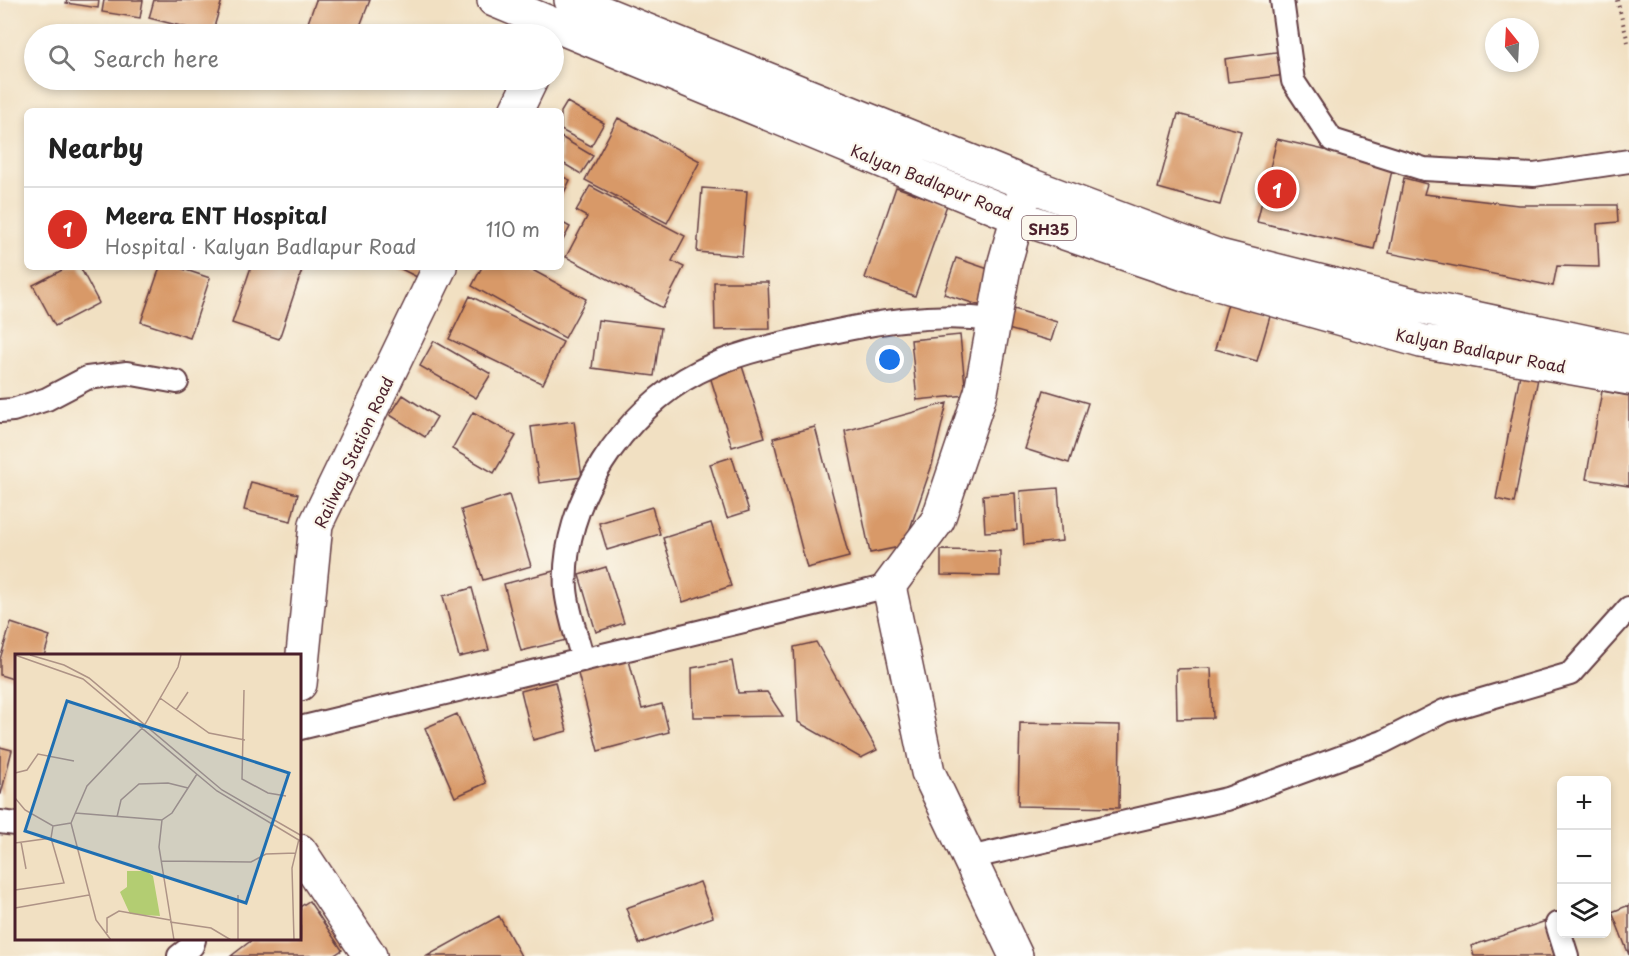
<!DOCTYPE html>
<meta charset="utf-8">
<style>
:root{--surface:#fff;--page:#f6f6f6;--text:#222;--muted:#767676;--line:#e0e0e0;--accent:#d93025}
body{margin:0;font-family:"Playpen Sans",sans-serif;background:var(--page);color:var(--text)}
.controls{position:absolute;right:18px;bottom:18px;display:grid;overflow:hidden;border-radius:9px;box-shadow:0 3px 9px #0003}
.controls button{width:54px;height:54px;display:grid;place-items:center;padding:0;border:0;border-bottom:2px solid var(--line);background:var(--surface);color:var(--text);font:30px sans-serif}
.compass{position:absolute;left:1485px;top:18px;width:54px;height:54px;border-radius:50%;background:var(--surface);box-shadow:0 3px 9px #0003;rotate:342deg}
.you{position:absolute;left:890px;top:360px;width:21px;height:21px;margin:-15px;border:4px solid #fff;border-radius:50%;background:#1a73e8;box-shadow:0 0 0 9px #1a73e833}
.badge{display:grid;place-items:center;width:39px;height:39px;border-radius:50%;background:var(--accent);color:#fff;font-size:20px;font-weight:700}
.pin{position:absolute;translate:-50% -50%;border:3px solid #fff;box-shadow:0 2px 6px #0006}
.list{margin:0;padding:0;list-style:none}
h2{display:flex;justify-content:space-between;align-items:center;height:78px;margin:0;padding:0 24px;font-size:26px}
h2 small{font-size:20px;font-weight:400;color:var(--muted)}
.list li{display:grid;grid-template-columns:39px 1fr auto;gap:18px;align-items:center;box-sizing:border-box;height:84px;padding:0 24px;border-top:2px solid var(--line)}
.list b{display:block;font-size:22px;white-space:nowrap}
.list p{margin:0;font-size:20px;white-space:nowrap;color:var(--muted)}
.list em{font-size:20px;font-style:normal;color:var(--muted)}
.icon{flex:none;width:33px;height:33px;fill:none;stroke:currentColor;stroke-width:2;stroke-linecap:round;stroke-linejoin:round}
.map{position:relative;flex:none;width:1629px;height:956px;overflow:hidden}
.search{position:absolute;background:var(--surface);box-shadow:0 3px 9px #0003;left:24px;top:24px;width:540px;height:66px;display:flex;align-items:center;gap:15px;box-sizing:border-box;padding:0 21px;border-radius:33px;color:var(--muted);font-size:22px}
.panel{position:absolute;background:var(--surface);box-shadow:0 3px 9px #0003;left:24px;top:108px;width:540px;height:162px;border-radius:9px}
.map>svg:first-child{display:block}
.building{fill:#d89968}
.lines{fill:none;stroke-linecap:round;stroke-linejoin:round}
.street-casing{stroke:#633c42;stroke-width:26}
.secondary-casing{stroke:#633c42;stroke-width:36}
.primary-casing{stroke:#633c42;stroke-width:36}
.path{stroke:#633c42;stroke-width:4;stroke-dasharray:1.5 4.5;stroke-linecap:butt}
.street{stroke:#fff;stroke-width:22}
.secondary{stroke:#fff;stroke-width:33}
.primary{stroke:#fff;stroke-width:33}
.labels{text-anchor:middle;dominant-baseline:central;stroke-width:4.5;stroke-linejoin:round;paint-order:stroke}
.shield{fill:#fbf7ec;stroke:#7f6065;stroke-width:1.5}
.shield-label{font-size:15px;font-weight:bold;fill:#4a1f2b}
.street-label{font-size:16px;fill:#4a1f2b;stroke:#fbf7ec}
.inset-road{fill:none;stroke:#ae9386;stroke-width:1.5}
.view{fill:#1f6fb2;fill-opacity:0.15;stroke:#1f6fb2;stroke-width:3}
.inset-edge{fill:none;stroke:#4a1f2b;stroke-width:3}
</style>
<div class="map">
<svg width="1629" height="956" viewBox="0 0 1629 956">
<rect width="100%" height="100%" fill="#fbf7ec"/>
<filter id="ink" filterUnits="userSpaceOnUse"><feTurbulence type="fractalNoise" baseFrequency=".0167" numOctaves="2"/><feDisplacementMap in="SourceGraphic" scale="12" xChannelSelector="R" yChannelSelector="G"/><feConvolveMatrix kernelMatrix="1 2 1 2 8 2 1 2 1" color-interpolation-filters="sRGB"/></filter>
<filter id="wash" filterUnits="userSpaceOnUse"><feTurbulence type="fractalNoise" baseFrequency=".008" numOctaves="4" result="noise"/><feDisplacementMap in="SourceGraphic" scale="24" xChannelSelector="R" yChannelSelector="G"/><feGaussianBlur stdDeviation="1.35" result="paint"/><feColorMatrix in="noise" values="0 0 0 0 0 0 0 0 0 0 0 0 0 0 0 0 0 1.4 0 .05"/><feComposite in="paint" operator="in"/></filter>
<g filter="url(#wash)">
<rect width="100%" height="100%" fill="#f1e0c2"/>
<g id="blocks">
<path class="building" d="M67 0H99L98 8 66 3Z
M104 0H143L140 18 102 12Z
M154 0H222L212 34 149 18Z
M316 0H370L357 34H304Z
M1283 51 1286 75 1228 82 1225 59Z
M567 102 604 123 591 146 561 130V112Z
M1178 114 1241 131 1220 205 1158 188Z
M618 118 700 161 667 223 585 180Z
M561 137 593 156 581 174 561 162Z
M1277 139 1393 166 1374 249 1257 222Z
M561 176 570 180 561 199Z
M1404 178 1427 184 1424 194 1518 205H1617L1618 222 1597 224 1599 267 1557 266 1553 286 1389 253Z
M590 186 685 236 672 261 684 267 663 308 566 257 587 217 576 211Z
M896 187 947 205 915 296 865 278Z
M702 188 747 191 742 256 697 252Z
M561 222 570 227 561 244Z
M956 258 997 272 985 307 944 294Z
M68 267H80L99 303 55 326 33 285Z
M160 267H177L210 278 190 338 141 322Z
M251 267H303L279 339 232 323Z
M397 267H423L417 277Z
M482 267H527L586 299 565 338 472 286Z
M714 282H768L770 329 715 330Z
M470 296 563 342 543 384 449 339Z
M1229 300 1271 313 1257 361 1215 349Z
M1014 309 1057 322 1051 341 1008 329Z
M598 320 661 328 654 376 592 368Z
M960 335 966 395 917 400 911 340Z
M434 341 491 374 476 398 420 366Z
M741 363 765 437 732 447 709 373Z
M1521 369 1539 373 1514 503 1496 499Z
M1044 390 1088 403 1069 463 1025 449Z
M1602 391 1629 396V486L1586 479Z
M403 395 437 417 425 437 390 415Z
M947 403 932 465 904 546 870 553 845 431Z
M473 412 516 436 494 473 452 449Z
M574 421 582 477 539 483 531 427Z
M815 427 849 557 807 568 773 438Z
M732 457 749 511 727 518 710 464Z
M251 482 298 494 291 521 244 510Z
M1058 488 1062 541 1024 545 1020 491Z
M1015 493 1017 530 985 532 983 495Z
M509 495 531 566 483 580 461 510Z
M652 507 660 534 607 550 599 523Z
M711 523 731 586 683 602 663 538Z
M941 550 1000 551V576L941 575Z
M606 567 624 623 596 632 579 575Z
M554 571 570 639 521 651 504 584Z
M472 588 489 650 459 657 443 596Z
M11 623 50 636 44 656H16V680L0 675V659Z
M816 642 877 750 861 758 798 722 794 647Z
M627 653 642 709 662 704 669 732 598 751 576 666Z
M732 661 738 693 767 692 783 716 693 717 692 668Z
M1211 668 1213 718 1177 719 1176 669Z
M555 682 567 731 533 740 521 691Z
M457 714 486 783 455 797 425 728Z
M1020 723 1120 725 1119 808 1018 806Z
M0 747 12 750 1 794H0Z
M700 882 713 917 639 944 626 908Z
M309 901 342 950 333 956H231L252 940H300V907Z
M1629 905V955L1612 912Z
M499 916 521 956H427Z
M1546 921 1557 956H1474L1471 946Z"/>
</g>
</g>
<g filter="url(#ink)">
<use href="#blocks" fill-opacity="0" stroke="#633c42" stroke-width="1.5"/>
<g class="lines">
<g class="street-casing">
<path id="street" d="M1282 0 1293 81 1332 140 1424 169 1534 175 1629 161
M0 411 13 410 47 399 87 378 127 373 177 382
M583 660C577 637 568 612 566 589 560 504 625 409 698 372 735 353 776 345 815 336 875 322 933 312 994 320
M300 728 889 586
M0 822 16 824
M969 858 1227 799 1383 742 1444 711 1570 674 1629 608
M1557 924 1567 956
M179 956 192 946 194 940"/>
</g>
<g class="secondary-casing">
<path id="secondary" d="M516 111 531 80
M300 684 316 524 440 267
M300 851 370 956
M1016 956 928 772 889 586 938 520 981 392 1005 262 1025 191"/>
</g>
<g class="primary-casing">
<path id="primary" d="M494 0 1018 217 1193 277 1421 341 1629 378
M571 0 1027 184 1219 256 1418 306 1629 351"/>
</g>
<path class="path" d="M1617 0 1629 46"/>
<use href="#street" class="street"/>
<use href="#secondary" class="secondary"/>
<use href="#primary" class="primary"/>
</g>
</g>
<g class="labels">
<rect class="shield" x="1022" y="216" width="54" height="24" rx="4.5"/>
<g class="shield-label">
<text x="1049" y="228">SH35</text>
</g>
<g class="street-label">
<text transform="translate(932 181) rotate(22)">Kalyan Badlapur Road</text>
<text transform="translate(1481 350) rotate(11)">Kalyan Badlapur Road</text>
<text transform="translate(353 452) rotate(-65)">Railway Station Road</text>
</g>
</g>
<g transform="translate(15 654)">
<rect width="286" height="286" fill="#f1e0c2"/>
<path d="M112 217H131L138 222 145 262 115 260 105 238 112 233Z" fill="#b3cd72"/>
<path class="inset-road" d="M0 1 68 25 202 137 287 188M15 1 49 11 74 24 207 136 287 182M229 36 227 125 253 139 271 142M145 44 194 79 230 86M161 56 173 38M0 119 12 116 23 100 59 107M0 144 10 156 38 172 56 169M60 159 147 166M102 163 106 146 124 130 153 129 173 134M6 188 11 215M0 189 36 184 38 172M146 207 236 208 251 200 281 199M0 236 49 229 36 184M223 241V286M0 254 74 241M155 268 196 274 216 286M92 279V264L104 257 155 266M96 286 81 266 56 169 72 132 129 72 163 13 166 1M159 286 144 193 147 166 157 159 182 120M279 286 277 214 284 185"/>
<path class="view" d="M52 47 274 119 231 249 10 177Z"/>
<rect width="286" height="286" class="inset-edge"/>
</g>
</svg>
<div class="controls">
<button>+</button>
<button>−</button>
<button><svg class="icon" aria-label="layers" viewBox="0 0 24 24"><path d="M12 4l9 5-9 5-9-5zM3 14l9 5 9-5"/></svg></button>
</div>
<svg class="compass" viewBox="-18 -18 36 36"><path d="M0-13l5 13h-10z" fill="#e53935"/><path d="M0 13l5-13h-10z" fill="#767676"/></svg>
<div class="you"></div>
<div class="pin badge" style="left:1277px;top:189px">1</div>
<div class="search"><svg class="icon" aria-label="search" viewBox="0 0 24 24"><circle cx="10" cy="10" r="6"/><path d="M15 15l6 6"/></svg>Search here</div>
<section class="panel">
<h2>Nearby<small></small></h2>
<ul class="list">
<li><span class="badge">1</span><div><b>Meera ENT Hospital</b><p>Hospital · Kalyan Badlapur Road</p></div><em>110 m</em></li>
</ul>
</section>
</div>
